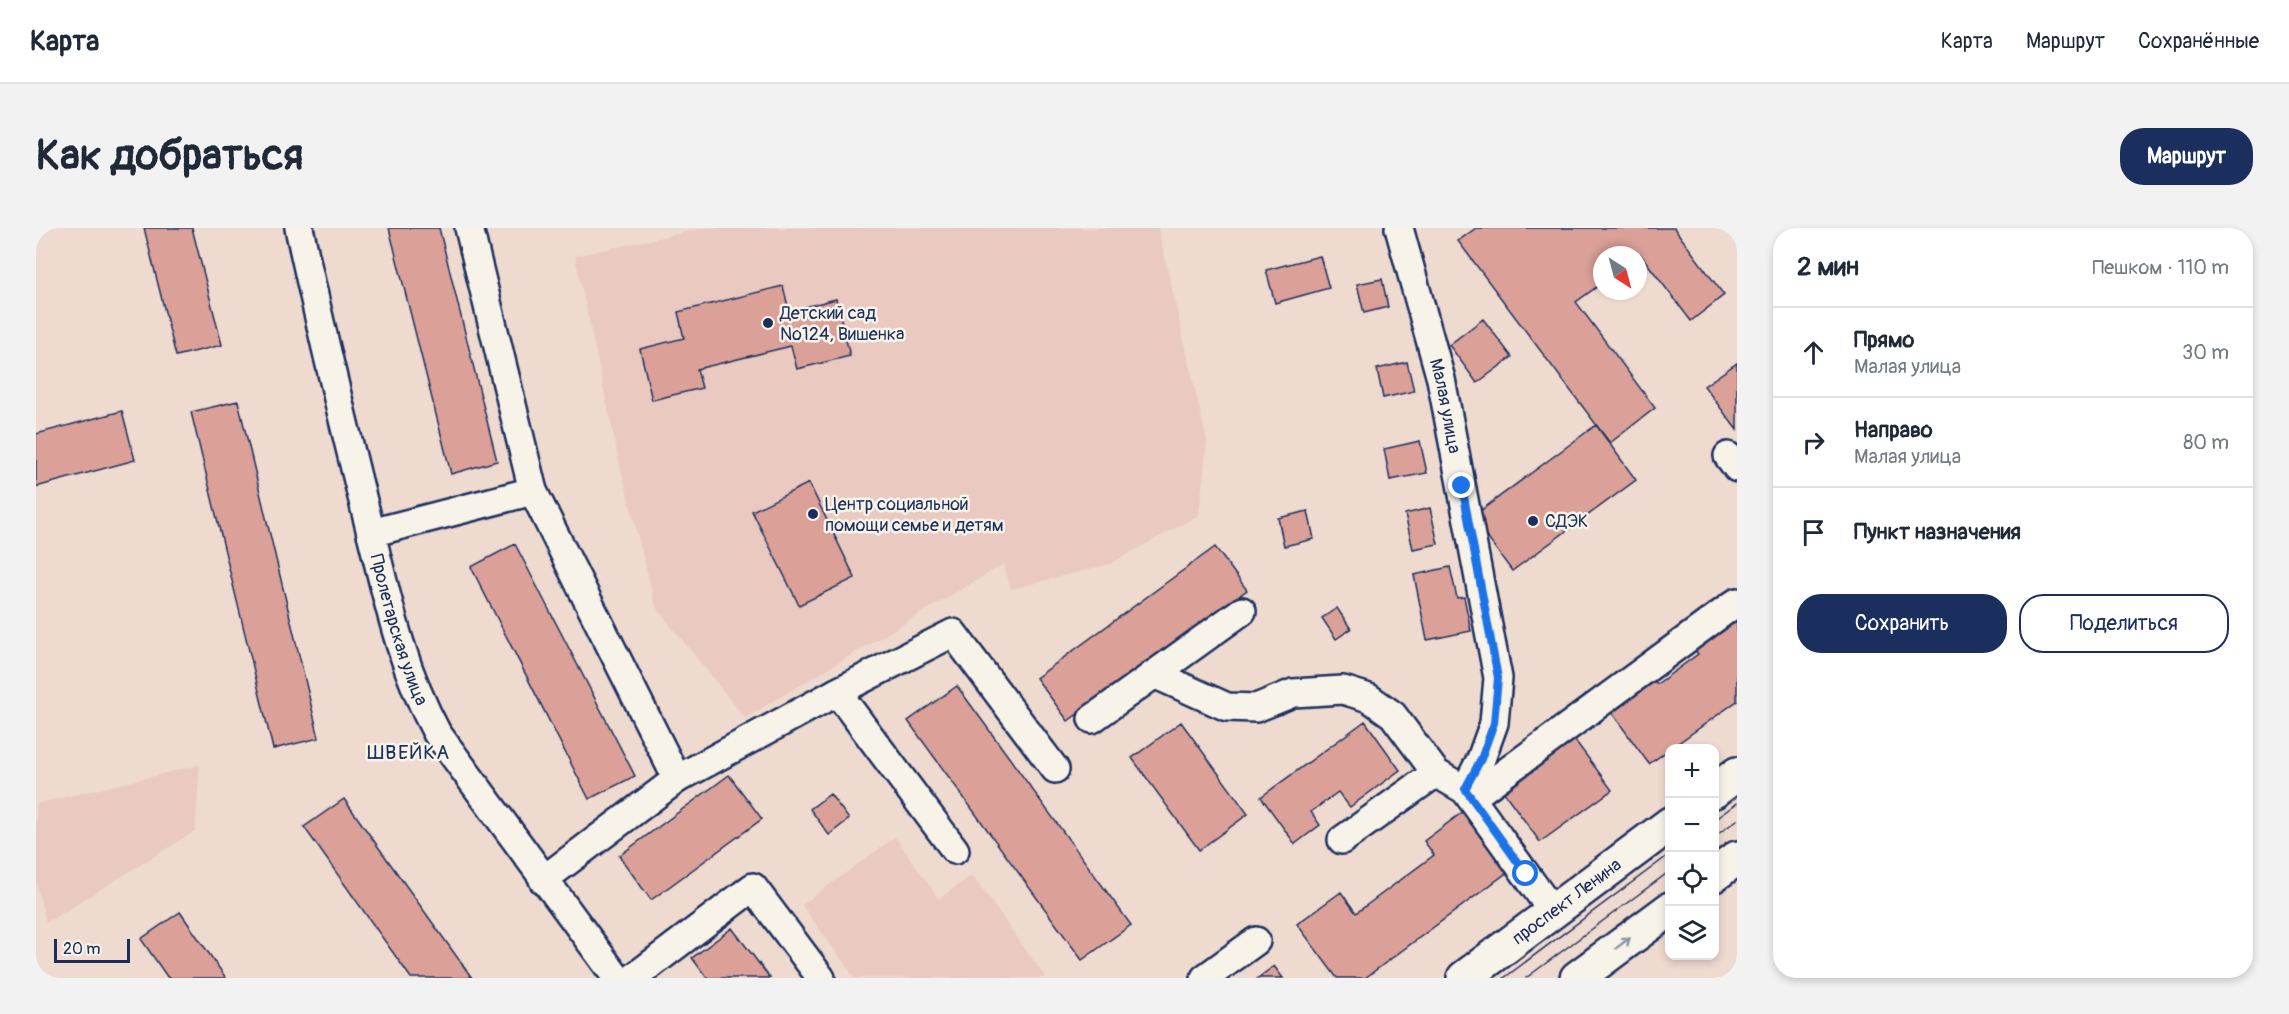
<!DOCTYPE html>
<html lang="ru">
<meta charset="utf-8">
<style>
:root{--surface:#fff;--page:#f2f2f3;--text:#1f2937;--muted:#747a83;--line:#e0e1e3;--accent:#1b2f5e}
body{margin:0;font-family:Pangolin,sans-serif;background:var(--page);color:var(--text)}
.controls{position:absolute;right:18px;bottom:18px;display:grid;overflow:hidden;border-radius:12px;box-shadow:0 3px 9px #0003}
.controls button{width:54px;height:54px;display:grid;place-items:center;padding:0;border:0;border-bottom:2px solid var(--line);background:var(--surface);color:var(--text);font:30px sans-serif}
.compass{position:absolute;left:1557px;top:18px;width:54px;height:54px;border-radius:50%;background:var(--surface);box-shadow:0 3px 9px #0003;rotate:144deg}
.scale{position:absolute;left:18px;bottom:15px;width:76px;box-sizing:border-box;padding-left:6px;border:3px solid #1b2f5e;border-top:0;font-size:16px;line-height:21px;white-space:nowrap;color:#1b2f5e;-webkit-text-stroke:4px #f7f3e8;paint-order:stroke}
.stop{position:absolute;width:18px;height:18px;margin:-14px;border:4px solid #1a73e8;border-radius:50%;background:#fff}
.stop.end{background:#1a73e8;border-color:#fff;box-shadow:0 2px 6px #0008}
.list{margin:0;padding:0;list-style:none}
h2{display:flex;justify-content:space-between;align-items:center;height:78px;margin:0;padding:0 24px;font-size:26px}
h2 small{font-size:20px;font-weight:400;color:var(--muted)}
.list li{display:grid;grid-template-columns:39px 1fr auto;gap:18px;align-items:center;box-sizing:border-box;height:90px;padding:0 24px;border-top:2px solid var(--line)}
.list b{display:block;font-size:22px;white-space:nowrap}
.list p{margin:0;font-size:20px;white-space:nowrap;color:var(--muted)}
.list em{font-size:20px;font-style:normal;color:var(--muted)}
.actions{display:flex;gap:12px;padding:18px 24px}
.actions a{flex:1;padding:14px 0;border:2px solid var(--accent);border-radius:24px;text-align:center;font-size:21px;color:var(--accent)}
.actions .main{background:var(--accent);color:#fff}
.icon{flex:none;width:33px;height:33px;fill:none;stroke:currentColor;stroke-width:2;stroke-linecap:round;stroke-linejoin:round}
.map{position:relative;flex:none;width:1701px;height:750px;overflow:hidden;border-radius:24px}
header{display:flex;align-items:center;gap:36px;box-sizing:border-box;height:84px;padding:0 30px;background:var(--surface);border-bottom:2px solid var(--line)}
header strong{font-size:28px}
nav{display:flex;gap:33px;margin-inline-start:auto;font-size:21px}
.intro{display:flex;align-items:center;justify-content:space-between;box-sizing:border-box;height:144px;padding:0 36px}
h1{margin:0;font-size:42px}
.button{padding:15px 27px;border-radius:24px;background:var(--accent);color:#fff;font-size:21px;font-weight:700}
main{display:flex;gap:36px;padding:0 36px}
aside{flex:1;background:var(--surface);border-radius:24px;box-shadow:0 3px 9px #0003}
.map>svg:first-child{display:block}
.built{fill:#e9c9c0}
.building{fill:#dba199;stroke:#1b2f5e;stroke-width:1.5}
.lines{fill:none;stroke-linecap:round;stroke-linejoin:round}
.minor-casing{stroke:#1b2f5e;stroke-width:32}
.major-casing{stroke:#1b2f5e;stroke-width:38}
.minor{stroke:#f7f3e8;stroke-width:27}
.major{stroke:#f7f3e8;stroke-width:33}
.tram{stroke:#1b2f5e;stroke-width:1.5}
.oneway{stroke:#8991a3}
.route{stroke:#1a73e8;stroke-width:8}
.poi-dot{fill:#1b2f5e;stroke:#f7f3e8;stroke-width:2}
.labels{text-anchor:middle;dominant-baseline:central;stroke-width:5;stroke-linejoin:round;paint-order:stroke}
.poi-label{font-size:18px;fill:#1b2f5e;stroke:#f7f3e8;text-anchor:start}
.street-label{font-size:18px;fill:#1b2f5e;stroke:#f7f3e8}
.neighbourhood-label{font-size:20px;letter-spacing:1.5px;fill:#1b2f5e;stroke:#f7f3e8}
</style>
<header>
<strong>Карта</strong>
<nav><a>Карта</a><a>Маршрут</a><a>Сохранённые</a></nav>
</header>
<div class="intro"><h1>Как добраться</h1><a class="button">Маршрут</a></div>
<main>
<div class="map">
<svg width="1701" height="750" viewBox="0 0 1701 750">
<rect width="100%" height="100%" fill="#efdad0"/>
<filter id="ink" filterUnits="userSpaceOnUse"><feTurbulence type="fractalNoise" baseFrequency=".0167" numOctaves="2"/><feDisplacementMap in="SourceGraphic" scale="12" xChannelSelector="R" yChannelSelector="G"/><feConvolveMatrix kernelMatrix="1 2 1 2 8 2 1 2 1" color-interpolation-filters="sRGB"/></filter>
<g filter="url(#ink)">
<path class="built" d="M669 0H1122L1171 214 1163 287 1074 336 975 361 968 336 709 490 620 379 584 237 539 28Z
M164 537 159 603 10 695 0 654V576Z
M859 609 903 671 936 647 1010 750H819L766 677Z"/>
<path class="building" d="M108 0H156L186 117 140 128Z
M353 0H403L461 233 415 246Z
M1440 0H1638L1688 67 1655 93 1604 26 1602 28 1566 27V55L1540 74 1619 180 1574 215 1422 13Z
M1284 28 1293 60 1239 75 1230 42Z
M1346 51 1352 79 1328 85 1321 56Z
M747 58 753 83 800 71 814 128 761 141 755 118 661 141 666 160 616 172 604 121 648 110 642 84Z
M1447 91 1476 129 1441 155 1413 117Z
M1371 134 1378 163 1347 170 1341 141Z
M1701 135V202L1668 158Z
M202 173 283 510 237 521 155 184Z
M86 183 99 232 0 259V206Z
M1560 197 1600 252 1476 343 1436 289Z
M1384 213 1391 245 1354 252 1348 221Z
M773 255 819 350 763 377 716 283Z
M1394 280 1402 316 1377 321 1369 286Z
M1272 283 1278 311 1248 318 1242 290Z
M479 316 599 548 553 571 435 339Z
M1179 319 1211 362 1032 493 1000 450Z
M1414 339 1421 370 1428 369 1435 403 1391 412 1378 347Z
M1301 380 1315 401 1300 411 1286 390Z
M1701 387V473L1613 536 1573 481 1617 450 1621 456 1662 426 1657 419Z
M921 458 1095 697 1046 732 872 493Z
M1329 493 1364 542 1314 579 1302 564 1275 584 1284 597 1259 616 1225 569Z
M1145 494 1212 586 1163 622 1096 530Z
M1535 507 1576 562 1504 614 1464 559Z
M693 547 726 591 615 672 583 628Z
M794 566 813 591 793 607 774 581Z
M308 571 436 750H375L268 599Z
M1428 583 1473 643 1329 750H1301L1261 696 1305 664 1320 685 1398 627 1388 613Z
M144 684 190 750H132L105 711Z
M696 700 734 750H671L656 730Z
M1238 738 1247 750H1222Z"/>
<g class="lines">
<g class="minor-casing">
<g id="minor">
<path id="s1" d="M263 0C284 97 307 193 331 289 350 364 364 437 401 505L581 750"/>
<path d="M433 0 497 263 641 551 507 652"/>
<path id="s2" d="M1363 0 1405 151 1462 450 1458 495 1445 531 1429 562 1517 684"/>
<path d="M1692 228 1701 240"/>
<path d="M335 305 497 263"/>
<path d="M1118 446 1191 479 1220 480 1257 465 1307 462 1333 470 1357 487 1400 545 1429 562"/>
<path d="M801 464 919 622"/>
<path d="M1056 491 1206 383"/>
<path d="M641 551 801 464 917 405 1019 541"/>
<path d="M1435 570 1701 374"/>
<path d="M1306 612 1400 545"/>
<path d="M597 750 717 659 785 750"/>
<path d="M1169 750 1220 713"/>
</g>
</g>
<g class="major-casing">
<g id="major">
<path d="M1678 563 1701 546"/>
<path d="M1678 647 1701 630"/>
<path id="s3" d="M1428 750 1634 596"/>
<path d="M1541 750 1634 681"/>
</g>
</g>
<use href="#minor" class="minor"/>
<use href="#major" class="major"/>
<path class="tram" d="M1678 592 1701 575
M1678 609 1701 592
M1468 750 1634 626
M1490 750 1634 643"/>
</g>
<defs><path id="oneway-shaft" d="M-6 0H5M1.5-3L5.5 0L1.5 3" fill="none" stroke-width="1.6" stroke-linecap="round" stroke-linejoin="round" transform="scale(1.5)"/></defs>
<use class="oneway" href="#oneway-shaft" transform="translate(1587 715) rotate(-37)"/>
</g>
<g class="lines" filter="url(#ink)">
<path class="route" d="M1426 258 1462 450 1458 495 1445 531 1429 561 1490 646"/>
</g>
<g class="poi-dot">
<circle cx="732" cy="95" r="6"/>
<circle cx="777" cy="286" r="6"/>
<circle cx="1497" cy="293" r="6"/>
</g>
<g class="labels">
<g class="poi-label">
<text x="744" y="85">Детский сад<tspan x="744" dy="21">№124, Вишенка</tspan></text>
<text x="789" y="276">Центр социальной<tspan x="789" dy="21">помощи семье и детям</tspan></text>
<text x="1509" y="293">СДЭК</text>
</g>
<g class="street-label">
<text stroke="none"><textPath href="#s2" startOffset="184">Малая улица</textPath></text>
<text stroke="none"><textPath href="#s1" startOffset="414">Пролетарская улица</textPath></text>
<text stroke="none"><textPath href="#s3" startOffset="128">проспект Ленина</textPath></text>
</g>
<g class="neighbourhood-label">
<text x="373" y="524">ШВЕЙКА</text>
</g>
</g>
</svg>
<div class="controls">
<button>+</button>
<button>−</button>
<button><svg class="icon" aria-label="locate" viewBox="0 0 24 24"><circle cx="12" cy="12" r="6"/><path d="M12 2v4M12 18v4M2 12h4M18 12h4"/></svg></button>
<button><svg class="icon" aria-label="layers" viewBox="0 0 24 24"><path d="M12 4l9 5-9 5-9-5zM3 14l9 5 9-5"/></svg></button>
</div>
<svg class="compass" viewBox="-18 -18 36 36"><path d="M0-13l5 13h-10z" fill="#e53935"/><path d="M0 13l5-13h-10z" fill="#747a83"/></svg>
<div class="scale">20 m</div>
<div class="stop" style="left:1490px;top:646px"></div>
<div class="stop end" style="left:1426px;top:258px"></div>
</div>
<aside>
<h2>2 мин<small>Пешком · 110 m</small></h2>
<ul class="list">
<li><svg class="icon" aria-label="ahead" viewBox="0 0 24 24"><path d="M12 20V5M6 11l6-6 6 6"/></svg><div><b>Прямо</b><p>Малая улица</p></div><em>30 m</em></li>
<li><svg class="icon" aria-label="right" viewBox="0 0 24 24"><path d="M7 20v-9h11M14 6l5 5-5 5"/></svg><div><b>Направо</b><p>Малая улица</p></div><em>80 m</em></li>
<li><svg class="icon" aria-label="arrive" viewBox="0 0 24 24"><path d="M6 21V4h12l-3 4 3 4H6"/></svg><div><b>Пункт назначения</b></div></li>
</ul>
<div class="actions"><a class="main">Сохранить</a><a>Поделиться</a></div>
</aside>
</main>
